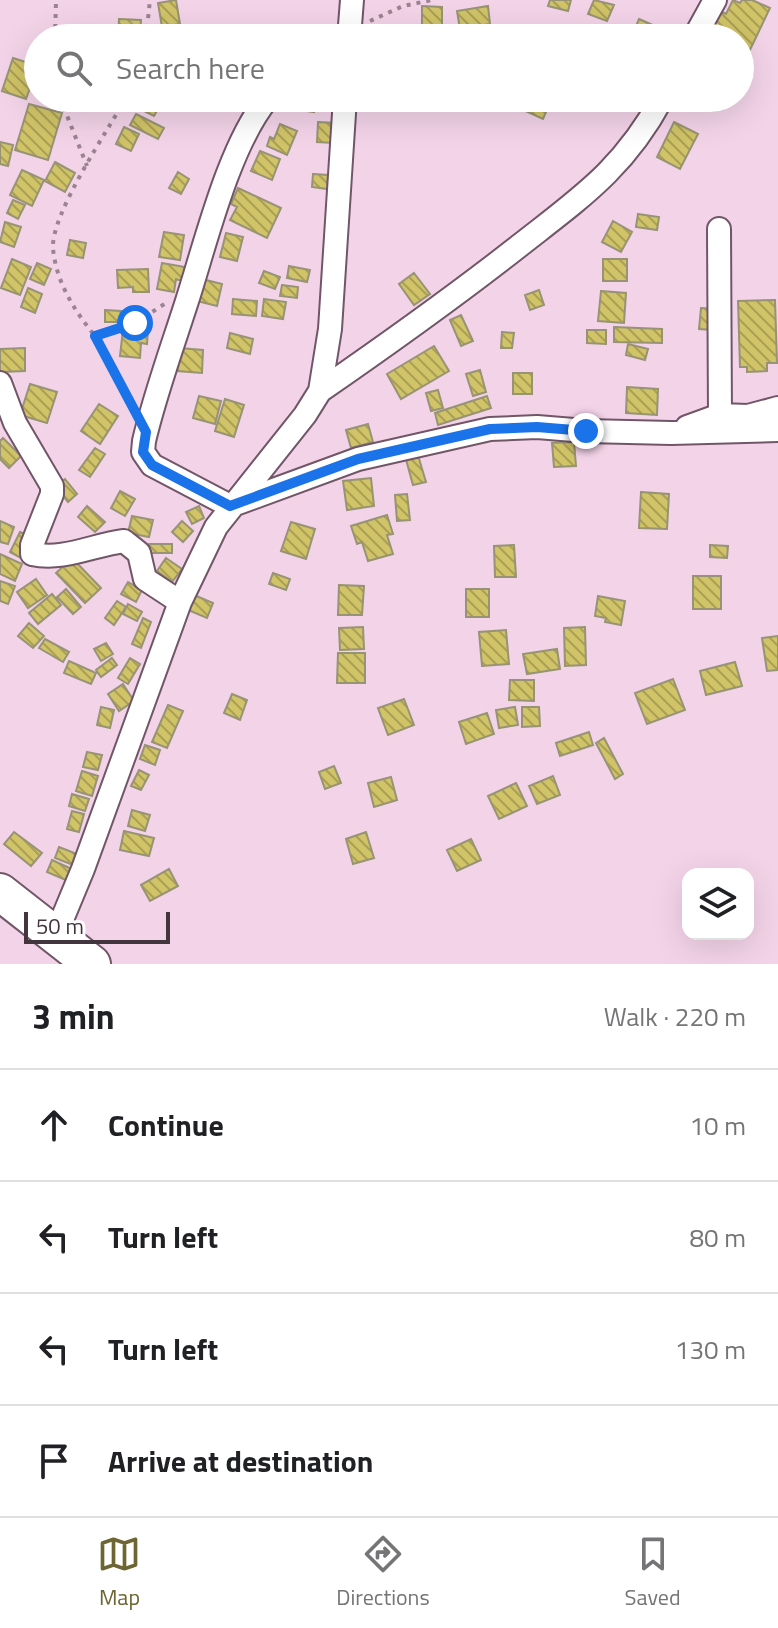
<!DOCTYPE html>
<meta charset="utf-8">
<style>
:root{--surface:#fff;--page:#f2f2f2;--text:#202124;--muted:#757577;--line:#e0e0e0;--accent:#6d6632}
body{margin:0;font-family:"Titillium Web",sans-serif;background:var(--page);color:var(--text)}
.controls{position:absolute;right:24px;bottom:24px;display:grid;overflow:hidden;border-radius:16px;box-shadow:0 8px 32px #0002}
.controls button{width:72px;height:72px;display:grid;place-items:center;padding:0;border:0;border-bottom:2px solid var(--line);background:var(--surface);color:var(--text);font:40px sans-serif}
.scale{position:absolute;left:24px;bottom:20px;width:146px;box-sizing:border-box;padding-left:8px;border:4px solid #42353d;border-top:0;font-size:22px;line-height:28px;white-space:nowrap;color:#42353d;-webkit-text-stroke:6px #fff;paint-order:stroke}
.stop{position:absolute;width:24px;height:24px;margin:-18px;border:6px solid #1a73e8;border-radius:50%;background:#fff}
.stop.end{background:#1a73e8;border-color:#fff;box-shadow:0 2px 8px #0008}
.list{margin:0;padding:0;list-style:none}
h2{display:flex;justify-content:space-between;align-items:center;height:104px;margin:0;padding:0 32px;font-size:34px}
h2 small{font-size:26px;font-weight:400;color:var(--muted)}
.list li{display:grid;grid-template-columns:52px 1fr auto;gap:24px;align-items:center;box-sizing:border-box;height:112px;padding:0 32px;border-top:2px solid var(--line)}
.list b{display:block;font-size:30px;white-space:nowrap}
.list em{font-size:26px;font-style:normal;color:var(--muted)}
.icon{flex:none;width:44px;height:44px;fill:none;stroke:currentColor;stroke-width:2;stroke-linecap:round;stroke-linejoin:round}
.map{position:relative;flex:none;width:778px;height:964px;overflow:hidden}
.search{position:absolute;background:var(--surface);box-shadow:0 8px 32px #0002;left:24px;right:24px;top:24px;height:88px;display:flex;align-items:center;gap:20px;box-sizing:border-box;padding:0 28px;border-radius:44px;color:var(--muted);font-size:30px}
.sheet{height:552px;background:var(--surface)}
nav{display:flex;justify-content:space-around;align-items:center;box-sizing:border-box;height:112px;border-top:2px solid var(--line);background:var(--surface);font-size:22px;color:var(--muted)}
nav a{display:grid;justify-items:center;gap:4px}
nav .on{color:var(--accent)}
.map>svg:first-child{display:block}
.building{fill:url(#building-back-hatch);stroke:#979374;stroke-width:2}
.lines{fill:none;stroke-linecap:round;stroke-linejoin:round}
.minor-casing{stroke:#715668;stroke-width:26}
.trunk-casing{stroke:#715668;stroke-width:40}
.path{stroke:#9a8392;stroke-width:4;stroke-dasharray:4 6;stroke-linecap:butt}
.minor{stroke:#fff;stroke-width:22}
.trunk{stroke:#fff;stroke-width:36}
.route{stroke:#1a73e8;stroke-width:10}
</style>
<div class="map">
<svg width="778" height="964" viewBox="0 0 778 964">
<defs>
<pattern id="building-back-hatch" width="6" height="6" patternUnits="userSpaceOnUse" patternTransform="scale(2)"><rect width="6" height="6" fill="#d0c368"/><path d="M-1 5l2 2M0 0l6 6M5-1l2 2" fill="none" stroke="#aa9f57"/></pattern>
</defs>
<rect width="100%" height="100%" fill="#f3d3e8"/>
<path class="building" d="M176 0 180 24 162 27 158 3Z
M550 0H571L568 11 548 6Z
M594 0 614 5 607 21 588 14Z
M733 0 740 3 742 0H752L770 8 749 52 740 48V38H719L721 34 707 27 716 9 726 14Z
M422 6 442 7V32H422Z
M488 6 490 24 460 29 457 11Z
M119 19 141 20 140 38H118Z
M639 19 655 26 650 38H631Z
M13 58 38 66 26 99 2 91Z
M136 98H159L163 100 154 116 132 105Z
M302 98H315L314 112 300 110Z
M525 98H552L543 119 521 109Z
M29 104 62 113 48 160 15 150Z
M136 114 164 128 158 139 130 125Z
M318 122 336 123 334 143 317 142Z
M674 122 698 134 680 169 657 157Z
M280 124 297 131 287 155 267 146 270 137 274 139Z
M124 127 139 134 131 151 116 144Z
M0 142 13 145 8 166 0 164Z
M260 151 280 159 272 180 251 171Z
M55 162 75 173 65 192 45 181Z
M22 170 44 180 32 206 10 195Z
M178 172 189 179 181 194 169 188Z
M313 174 328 175 327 189 312 187Z
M238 188 281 208 267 238 230 220 237 207 231 204Z
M13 200 25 205 18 219 7 213Z
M638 214 659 217 657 230 636 227Z
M613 221 632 232 621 252 602 242Z
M5 222 21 227 14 247 0 242Z
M164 232 184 235 180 260 159 257Z
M226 233 243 237 237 261 220 257Z
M70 240 86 243 83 258 67 255Z
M12 259 31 267 20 295 1 288Z
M603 259H627V281H603Z
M37 263 51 269 44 285 30 279Z
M162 263 185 267 182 281 176 279 174 292 157 289Z
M289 266 310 270 307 282 287 278Z
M148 269 149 292H133V287L118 288 117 270Z
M264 271 280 277 275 289 259 283Z
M414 273 430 294 414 305 399 284Z
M202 279 222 284 217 306 197 301Z
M282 285 298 287 297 298 280 296Z
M28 288 42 294 35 313 21 307Z
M539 290 544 305 530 310 525 295Z
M601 291 626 293 624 323 598 321Z
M233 299 257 301 256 316 232 314Z
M264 299 286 302 283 319 262 316Z
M775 300 777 363H767V371L747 372V367H740L738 301Z
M701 308 713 309 712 330 699 329Z
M105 310 121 311V322H105Z
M461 315 473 341 461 346 450 320Z
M614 327 662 329V343L614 342Z
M123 329 148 331 147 344 141 343 140 358 120 356Z
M587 330H606V344L587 343Z
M502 332 514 333 512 348H501Z
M230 333 253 339 250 354 227 348Z
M628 344 648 349 645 360 626 355Z
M434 346 449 371 401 399 387 374Z
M25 348V371L0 372V349Z
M179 348 203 350 202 373 177 371Z
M480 370 486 392 473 396 466 374Z
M513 373H532V394H513Z
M30 384 57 392 47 423 20 415Z
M627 387 658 389 657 415 626 413Z
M438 390 443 408 431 411 426 393Z
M199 396 221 401 215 424 193 418Z
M487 396 491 408 438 425 435 413Z
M225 399 244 405 234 437 215 431Z
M99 404 118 416 100 444 81 431Z
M368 424 373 442 351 448 346 430Z
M3 438 21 456 9 468 0 459V441Z
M574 442 576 466 554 467 552 443Z
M95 448 105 454 90 477 79 470Z
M417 452 426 482 413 485 405 456Z
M371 478 374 506 347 510 343 481Z
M65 479 77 494 68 502 56 487Z
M120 491 135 499 125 516 111 508Z
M641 492 669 494 667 529 639 528Z
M407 494 410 520 397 521 395 495Z
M87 506 105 522 95 532 78 517Z
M199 506 204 518 192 524 186 512Z
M387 515 393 534 387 535 393 554 368 561 362 542 357 544 351 526Z
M132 516 153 520 149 537 128 533Z
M0 521 14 527 8 544 0 542Z
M182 521 193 531 183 542 172 532Z
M291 522 315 529 306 559 281 551Z
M20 532 33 538 23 559 10 552Z
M149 544H172V553H150Z
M514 545 516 577H495L494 546Z
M710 545 728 546 727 558 710 557Z
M0 554 22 564 15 581 0 574Z
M72 558 101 588 85 603 56 573Z
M166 558 182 569 172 582 157 571Z
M273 573 290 579 286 590 269 584Z
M693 576H721V609H693Z
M36 579 47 595 28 608 17 592Z
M0 581 15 586 8 604 0 601Z
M128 582 142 590 136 602 121 594Z
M339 585 364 586 362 615H338Z
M66 589 81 607 73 614 57 597Z
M466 589H489V617H466Z
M52 594 61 605 38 624 29 613Z
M194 595 213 603 207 618 188 610Z
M598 596 625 601 621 625 605 622 606 618 595 616Z
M117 601 126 607 114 625 105 618Z
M128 604 142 612 137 621 123 614Z
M143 618 151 622 141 648 132 644Z
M29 623 44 636 33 648 18 636Z
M363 627 364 649 340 650 339 628Z
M585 627 586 665 565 666 564 628Z
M506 630 509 664 482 666 479 632Z
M778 636V670L767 671 762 638Z
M45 639 69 652 63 662 39 648Z
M106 643 113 654 101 661 94 649Z
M557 649 560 669 527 674 523 654Z
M338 653H365V683H337Z
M112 658 117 665 101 677 96 670Z
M130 658 140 664 128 684 118 678Z
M69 661 96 673 91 684 64 673Z
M735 662 742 686 706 695 700 671Z
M673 679 685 710 647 724 635 693Z
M510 680H534V701L509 700Z
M123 684 134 701 119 711 108 694Z
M232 694 247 700 240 720 224 713Z
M404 699 414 725 388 735 378 708Z
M168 705 183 711 167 748 152 742Z
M101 707 114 710 110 728 97 725Z
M515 707 518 725 499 728 496 710Z
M522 707H539L540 726 522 727Z
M487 713 494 734 466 744 459 722Z
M589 732 593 745 560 756 556 743Z
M604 738 623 774 615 779 596 743Z
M145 745 160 750 155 765 140 759Z
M87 752 102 755 98 770 83 767Z
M334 766 341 783 325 789 319 772Z
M139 770 149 775 141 790 131 786Z
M82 771 98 776 92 796 76 791Z
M553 776 560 795 537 804 529 786Z
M391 777 397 800 374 807 368 783Z
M516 783 527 806 499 819 488 796Z
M72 794 89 799 85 811 69 806Z
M132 810 150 815 145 831 128 826Z
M72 811 84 814 79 832 67 829Z
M124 831 154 838 149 856 120 850Z
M14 832 42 853 31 866 4 844Z
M366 832 374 858 353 864 346 839Z
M471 839 481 860 457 871 447 850Z
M59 847 77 854 73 865 55 858Z
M52 860 74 870 68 881 47 872Z
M169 869 178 886 150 901 141 885Z"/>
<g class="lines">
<g class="minor-casing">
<path id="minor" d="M349 38 352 0
M694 38 715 0
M268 98C229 145 206 242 187 301 172 348 155 394 144 441L143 452 152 465 230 506 358 459 490 429 537 427 586 431 671 433 778 430
M0 383 15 423 52 486V494L32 545V554C63 561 93 545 124 541L139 553 145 579 180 602
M320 391C388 344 454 297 519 246 580 198 624 169 662 98
M720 415 748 416 778 408
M687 427 720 415 719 229
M56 934 83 869 180 602 216 527 305 415 320 391 330 329 345 98"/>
</g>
<g class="trunk-casing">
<path id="trunk" d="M0 892 92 964"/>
</g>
<path class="path" d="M370 21 403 6 432 0
M55 38 56 0
M146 38 150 0
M60 98 87 166
M126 98C108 130 51 214 53 248 56 282 74 310 95 336L135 323 166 303
M95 336 132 405"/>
<use href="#minor" class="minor"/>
<use href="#trunk" class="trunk"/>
</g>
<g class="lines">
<path class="route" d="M135 323 95 336 146 432 143 452 152 465 230 506 358 459 490 429 537 427 586 431"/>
</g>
</svg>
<div class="controls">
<button><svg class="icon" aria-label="layers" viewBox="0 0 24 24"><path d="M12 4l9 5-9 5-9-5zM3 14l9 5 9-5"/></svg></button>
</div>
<div class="scale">50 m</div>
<div class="stop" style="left:135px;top:323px"></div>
<div class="stop end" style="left:586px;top:431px"></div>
<div class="search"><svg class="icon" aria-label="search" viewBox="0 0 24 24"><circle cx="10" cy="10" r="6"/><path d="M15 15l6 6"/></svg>Search here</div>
</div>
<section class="sheet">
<h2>3 min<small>Walk · 220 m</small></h2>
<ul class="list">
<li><svg class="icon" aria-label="ahead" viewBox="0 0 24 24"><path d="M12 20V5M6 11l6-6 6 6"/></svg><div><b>Continue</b></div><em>10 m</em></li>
<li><svg class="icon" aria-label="left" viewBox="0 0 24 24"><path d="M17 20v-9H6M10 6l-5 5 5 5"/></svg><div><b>Turn left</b></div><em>80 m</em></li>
<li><svg class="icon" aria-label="left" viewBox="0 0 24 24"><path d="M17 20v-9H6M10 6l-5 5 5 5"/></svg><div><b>Turn left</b></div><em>130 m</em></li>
<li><svg class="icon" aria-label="arrive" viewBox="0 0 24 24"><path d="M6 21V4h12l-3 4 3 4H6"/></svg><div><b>Arrive at destination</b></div></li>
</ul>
</section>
<nav>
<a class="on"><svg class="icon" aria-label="map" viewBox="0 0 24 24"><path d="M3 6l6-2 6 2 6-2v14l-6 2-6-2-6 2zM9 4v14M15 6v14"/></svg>Map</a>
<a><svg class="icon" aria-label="directions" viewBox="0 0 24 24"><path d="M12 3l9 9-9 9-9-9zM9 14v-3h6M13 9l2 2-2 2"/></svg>Directions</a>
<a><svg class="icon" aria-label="saved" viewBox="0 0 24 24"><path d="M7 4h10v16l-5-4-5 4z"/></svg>Saved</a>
</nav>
